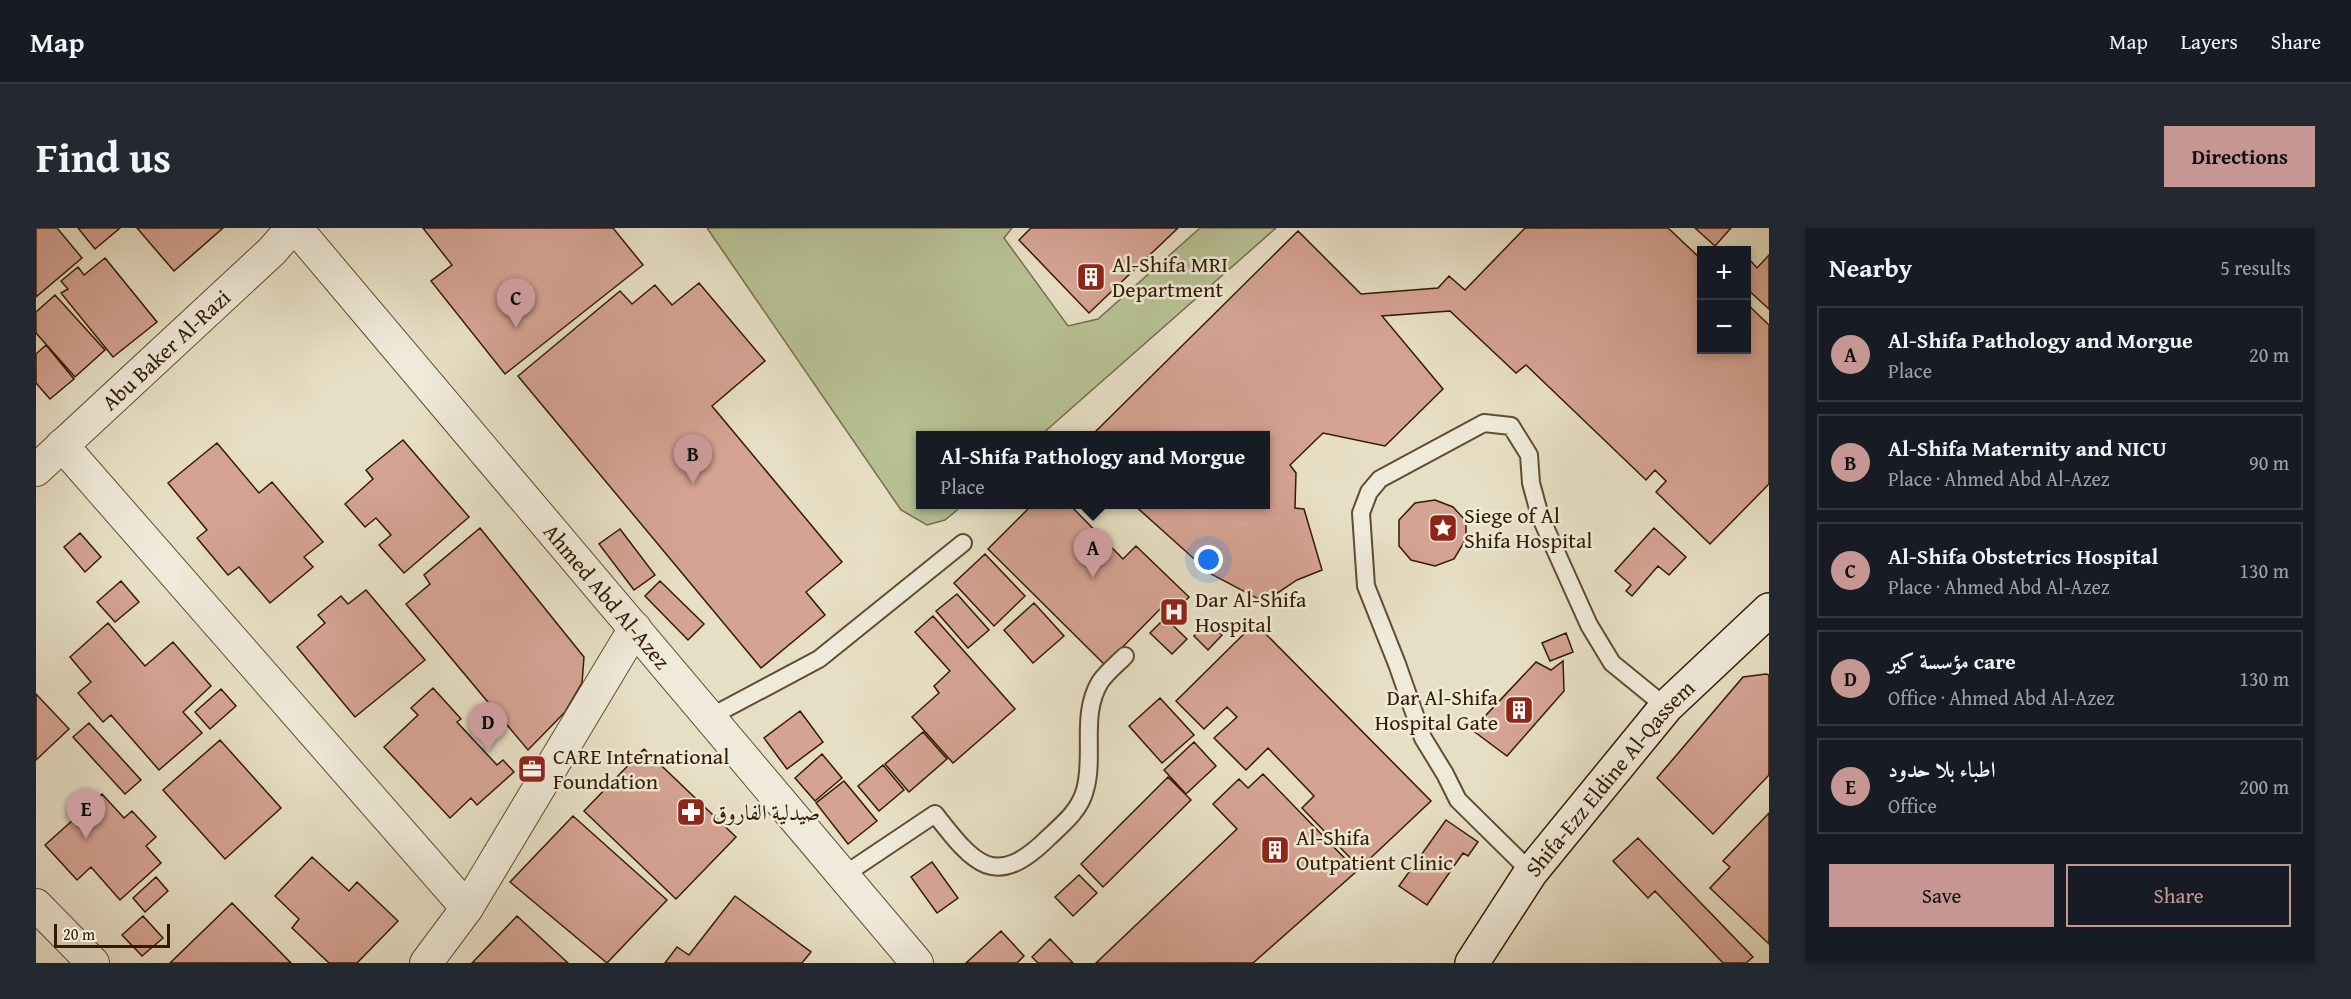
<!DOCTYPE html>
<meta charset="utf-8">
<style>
:root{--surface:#171b24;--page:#242831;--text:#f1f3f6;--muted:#9ea1a6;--line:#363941;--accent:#c59692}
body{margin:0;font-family:"Gentium Book Plus",Amiri,serif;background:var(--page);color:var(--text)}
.controls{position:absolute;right:18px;top:18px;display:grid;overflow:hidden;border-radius:0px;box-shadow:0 3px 9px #0003}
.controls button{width:54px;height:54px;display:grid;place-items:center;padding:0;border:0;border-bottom:2px solid var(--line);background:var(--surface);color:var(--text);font:30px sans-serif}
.scale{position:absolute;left:18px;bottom:15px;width:116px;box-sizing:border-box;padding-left:6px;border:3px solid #341b00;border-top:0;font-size:16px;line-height:21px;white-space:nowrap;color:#341b00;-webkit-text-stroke:4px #efead9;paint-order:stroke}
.you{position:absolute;left:1173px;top:332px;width:21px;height:21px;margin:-15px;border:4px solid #fff;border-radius:50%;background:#1a73e8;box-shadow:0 0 0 9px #1a73e833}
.badge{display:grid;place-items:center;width:39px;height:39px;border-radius:50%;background:var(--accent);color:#111;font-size:20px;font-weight:700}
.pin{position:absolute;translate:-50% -50px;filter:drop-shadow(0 2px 3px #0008)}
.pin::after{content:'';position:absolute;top:32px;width:21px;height:18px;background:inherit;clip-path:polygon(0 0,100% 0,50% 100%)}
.popup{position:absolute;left:880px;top:203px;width:354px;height:78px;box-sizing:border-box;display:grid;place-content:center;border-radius:0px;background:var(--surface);filter:drop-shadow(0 2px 4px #0005);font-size:20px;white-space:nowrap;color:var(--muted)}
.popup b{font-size:22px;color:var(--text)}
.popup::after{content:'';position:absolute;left:50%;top:100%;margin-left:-12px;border:12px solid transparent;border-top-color:var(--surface)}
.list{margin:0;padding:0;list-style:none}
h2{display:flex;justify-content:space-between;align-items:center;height:78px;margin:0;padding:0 24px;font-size:26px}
h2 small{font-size:20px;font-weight:400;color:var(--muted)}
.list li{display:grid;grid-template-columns:39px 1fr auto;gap:18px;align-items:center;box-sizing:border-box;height:96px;margin:0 12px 12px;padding:0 12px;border:2px solid var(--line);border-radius:0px}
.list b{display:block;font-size:22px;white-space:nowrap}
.list p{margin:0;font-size:20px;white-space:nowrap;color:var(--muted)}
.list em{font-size:20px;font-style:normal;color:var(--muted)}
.actions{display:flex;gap:12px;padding:18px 24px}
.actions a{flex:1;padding:14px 0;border:2px solid var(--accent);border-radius:0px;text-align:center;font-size:21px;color:var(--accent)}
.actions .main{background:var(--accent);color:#111}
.map{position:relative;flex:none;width:1733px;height:735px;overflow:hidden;border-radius:0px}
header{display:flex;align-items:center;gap:36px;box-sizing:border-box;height:84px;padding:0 30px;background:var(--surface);border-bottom:2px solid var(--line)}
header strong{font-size:28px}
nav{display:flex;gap:33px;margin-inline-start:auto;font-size:21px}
.intro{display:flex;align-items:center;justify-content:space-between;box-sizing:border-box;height:144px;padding:0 36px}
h1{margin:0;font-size:42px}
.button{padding:15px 27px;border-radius:0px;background:var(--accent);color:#111;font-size:21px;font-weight:700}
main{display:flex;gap:36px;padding:0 36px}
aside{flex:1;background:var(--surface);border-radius:0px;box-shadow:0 3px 9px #0003}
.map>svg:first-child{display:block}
.green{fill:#b7c194;stroke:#766e4a;stroke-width:1.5}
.building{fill:#d5a393;stroke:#341b00;stroke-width:1.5}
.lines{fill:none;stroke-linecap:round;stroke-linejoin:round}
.lane-casing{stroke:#614c31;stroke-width:20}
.street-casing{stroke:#614c31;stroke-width:34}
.secondary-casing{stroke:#341b00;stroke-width:36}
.lane{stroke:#efead9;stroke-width:16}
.street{stroke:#efead9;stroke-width:32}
.secondary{stroke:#efead9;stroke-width:33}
.labels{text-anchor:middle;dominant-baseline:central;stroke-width:5;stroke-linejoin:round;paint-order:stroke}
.poi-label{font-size:22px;fill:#341b00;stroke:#efead9;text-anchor:start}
.street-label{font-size:22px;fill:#341b00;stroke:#efead9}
</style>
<header>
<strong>Map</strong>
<nav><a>Map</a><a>Layers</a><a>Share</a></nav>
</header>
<div class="intro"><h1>Find us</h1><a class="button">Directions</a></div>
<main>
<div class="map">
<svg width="1733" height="735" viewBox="0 0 1733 735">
<rect width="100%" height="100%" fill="#e7dfc5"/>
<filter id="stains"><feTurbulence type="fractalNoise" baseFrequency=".00333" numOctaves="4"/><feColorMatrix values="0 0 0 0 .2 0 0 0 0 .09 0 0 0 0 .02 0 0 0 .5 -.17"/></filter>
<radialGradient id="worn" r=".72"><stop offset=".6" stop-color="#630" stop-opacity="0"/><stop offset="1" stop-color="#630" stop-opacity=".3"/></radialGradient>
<path class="green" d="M671 0H976L968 10 1032 98 1062 91 1164 0H1240L1005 207 884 208V276L927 277 909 292 891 297 865 282Z"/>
<path class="building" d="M0 0H21L46 30 0 69Z
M42 0H84L59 21Z
M101 0H187L138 43Z
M387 0H577L607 37 469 146 395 53 416 37Z
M995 0H1142L1053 85 983 12Z
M1489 0H1632L1666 32V122H1710V75L1733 97V256L1674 316 1620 264 1630 253 1619 242 1610 252 1490 137 1480 145 1414 83 1346 88 1407 161 1349 218 1287 205 1254 237 1260 245 1259 280 1268 281 1286 342 1261 352 1228 374 1175 346 1097 276H1230V208H1055L1262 3 1325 66 1402 60 1413 48 1429 62Z
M1659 0H1695L1679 18Z
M1733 27V81L1710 60V36L1714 32 1721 40Z
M69 30 121 94 77 129 25 65 32 61 25 53 42 39 48 47Z
M663 55 729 133 676 178 806 334 770 364 789 387 725 440 482 148 584 63 596 76 619 57 636 77Z
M19 67 69 122 39 149 0 105V84Z
M10 117 38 151 14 171 0 155V126Z
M367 212 433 289 368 345 343 317 355 307 340 290 329 299 309 276 337 251 330 242Z
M181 215 223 265 236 254 287 314 268 329 277 339 234 375 203 339 192 347 161 310 171 302 132 255Z
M1399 272 1417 279 1430 293V311L1418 331 1399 338 1375 332 1363 318V292L1379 275Z
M997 276H1033L1087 331 1100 318 1153 369 1137 386 1128 377 1069 437 952 321Z
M444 300 548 429 546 455 529 484 492 522 370 376 394 356 388 347Z
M1618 300 1650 329 1633 347 1622 338 1596 368 1590 363 1595 357 1579 343Z
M584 301 619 347 598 362 563 316Z
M44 305 65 329 49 344 28 319Z
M949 326 989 368 958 398 918 355Z
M85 353 103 374 79 394 61 374Z
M624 353 668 396 652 412 609 368Z
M330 362 389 432 319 489 261 419 289 395 282 387 305 368 312 376Z
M921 366 953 402 932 420 900 383Z
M998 375 1028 408 997 435 968 402Z
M897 388 979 481 917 535 876 489 903 465 898 458 914 443 879 404Z
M1129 390 1151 411 1136 426 1114 405Z
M1171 394 1186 407 1172 422 1158 408Z
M72 395 109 438 137 414 175 458 147 484 166 505 123 542 75 487 67 494 42 465 55 454 34 429Z
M1219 395 1395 573 1324 640 1266 580 1278 568 1232 520 1210 542 1178 510 1201 489 1191 479 1168 501 1140 473Z
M1530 405 1537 424 1514 433 1506 415Z
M1527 433 1528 463 1471 528 1436 502 1500 434 1515 442Z
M1730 446 1733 447V547L1677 606 1621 550 1707 449Z
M397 460 425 491 421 494 461 537 467 532 478 544 441 577 435 570 414 590 348 519 382 487 375 480Z
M185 461 200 478 174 501 159 484Z
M0 466 33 501 0 532Z
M1124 470 1158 507 1126 535 1093 498Z
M764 483 787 514 751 541 728 510Z
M53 495 105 552 89 566 37 509Z
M887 504 911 531 873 564 849 536Z
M184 512 245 580 189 631 127 562Z
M1158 514 1180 538 1150 566 1128 542Z
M608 521 700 609 640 671 548 583Z
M786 526 806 550 779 573 759 550Z
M847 537 868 562 843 583 822 558Z
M1227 546 1321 643 1217 735H1060L1201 601 1177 576 1203 551 1212 560Z
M1132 549 1155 572 1067 659 1045 636Z
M808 553 841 593 812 616 780 575Z
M66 566 88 590 96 583 120 609 110 618 125 635 84 672 55 639 41 652 9 617Z
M1733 585V716L1674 660 1694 639 1687 633Z
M537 588 631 672 571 735 474 654Z
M1410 592 1442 614 1432 628 1427 625 1391 677 1363 658Z
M1602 610 1717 729 1710 735H1687L1619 663 1612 670 1577 633Z
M276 629 313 663 321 654 362 693 321 735H293L256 700 263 691 239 668Z
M896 634 922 670 901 685 875 649Z
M1043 647 1061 665 1037 688 1019 669Z
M120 649 132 663 109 684 97 670Z
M699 668 775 724 766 735H629L641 719 653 727Z
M196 675 255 735H134Z
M107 688 127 710 106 728 86 707Z
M481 688 532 735H436Z
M965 703 988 728 981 735H930Z
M1014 711 1037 735H1002L996 729Z"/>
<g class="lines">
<g class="lane-casing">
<path id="lane" d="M674 489 783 431 927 315
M1495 644 1422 572 1409 546 1387 510 1361 436 1330 358 1325 285 1333 264 1344 251 1448 195 1475 198 1493 227 1495 255 1504 288 1553 397 1576 435 1630 479
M808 647 899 586C938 636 959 663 1013 609 1027 596 1044 582 1049 562 1059 528 1044 487 1064 454 1070 445 1081 436 1089 428"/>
</g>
<g class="street-casing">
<g id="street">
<path id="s1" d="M260 0 881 735"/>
<path d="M26 217 431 680 390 735"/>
<path id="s2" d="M0 242 236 23 256 0"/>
<path d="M0 677 57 735"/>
<path d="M431 680 599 400"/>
</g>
</g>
<g class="secondary-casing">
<g id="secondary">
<path id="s3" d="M1436 735 1495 644 1630 479 1733 382"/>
</g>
</g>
<use href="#lane" class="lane"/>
<use href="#street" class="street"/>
<use href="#secondary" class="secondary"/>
</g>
<defs>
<g id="building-square" transform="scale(1.5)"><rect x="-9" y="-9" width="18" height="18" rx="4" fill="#8f2418" stroke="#efead9"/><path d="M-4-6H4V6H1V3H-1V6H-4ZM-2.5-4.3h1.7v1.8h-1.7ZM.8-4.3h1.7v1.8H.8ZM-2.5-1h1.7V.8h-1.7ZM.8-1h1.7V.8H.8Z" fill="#fff"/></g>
<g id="sight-square" transform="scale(1.5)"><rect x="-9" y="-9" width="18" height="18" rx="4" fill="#8f2418" stroke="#efead9"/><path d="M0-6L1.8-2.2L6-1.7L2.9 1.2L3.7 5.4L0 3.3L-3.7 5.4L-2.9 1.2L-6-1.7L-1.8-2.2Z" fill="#fff"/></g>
<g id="hospital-square" transform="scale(1.5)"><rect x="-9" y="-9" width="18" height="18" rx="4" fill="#8f2418" stroke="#efead9"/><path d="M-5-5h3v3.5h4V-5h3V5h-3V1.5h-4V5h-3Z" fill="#fff"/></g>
<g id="office-square" transform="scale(1.5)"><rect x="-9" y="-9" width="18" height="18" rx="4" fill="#8f2418" stroke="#efead9"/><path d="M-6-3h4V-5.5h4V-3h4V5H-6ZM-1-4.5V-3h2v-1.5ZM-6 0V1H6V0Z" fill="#fff"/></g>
<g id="pharmacy-square" transform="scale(1.5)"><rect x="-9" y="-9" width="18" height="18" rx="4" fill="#8f2418" stroke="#efead9"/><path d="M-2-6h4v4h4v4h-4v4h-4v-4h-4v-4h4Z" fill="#fff"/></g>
</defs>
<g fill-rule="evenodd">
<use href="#building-square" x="1055" y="49"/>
<use href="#sight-square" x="1407" y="300"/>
<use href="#hospital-square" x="1138" y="384"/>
<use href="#building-square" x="1483" y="482"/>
<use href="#office-square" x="496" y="541"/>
<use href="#pharmacy-square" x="655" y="584"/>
<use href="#building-square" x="1239" y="622"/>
</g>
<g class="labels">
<g class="poi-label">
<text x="1076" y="36">Al-Shifa MRI<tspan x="1076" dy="25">Department</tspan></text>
<text x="1428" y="287">Siege of Al<tspan x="1428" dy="25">Shifa Hospital</tspan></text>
<text x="1159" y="371">Dar Al-Shifa<tspan x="1159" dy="25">Hospital</tspan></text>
<text x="1462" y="469" text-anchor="end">Dar Al-Shifa<tspan x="1462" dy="25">Hospital Gate</tspan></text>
<text x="517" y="528">CARE International<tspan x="517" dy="25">Foundation</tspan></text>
<text x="676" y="584">صيدلية الفاروق</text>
<text x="1260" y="609">Al-Shifa<tspan x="1260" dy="25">Outpatient Clinic</tspan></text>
</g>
<g class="street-label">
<text stroke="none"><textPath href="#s2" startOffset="177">Abu Baker Al-Razi</textPath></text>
<text stroke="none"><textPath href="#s1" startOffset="482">Ahmed Abd Al-Azez</textPath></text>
<text stroke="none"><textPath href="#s3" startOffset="231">Shifa-Ezz Eldine Al-Qassem</textPath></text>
</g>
</g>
<rect width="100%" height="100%" filter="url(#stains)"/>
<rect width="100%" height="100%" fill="url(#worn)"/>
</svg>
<div class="controls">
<button>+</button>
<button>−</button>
</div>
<div class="scale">20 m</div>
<div class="you"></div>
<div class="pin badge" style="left:1057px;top:350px">A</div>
<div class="popup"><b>Al-Shifa Pathology and Morgue</b>Place</div>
<div class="pin badge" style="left:657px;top:256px">B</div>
<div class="pin badge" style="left:480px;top:100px">C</div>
<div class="pin badge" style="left:452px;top:524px">D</div>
<div class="pin badge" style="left:50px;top:611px">E</div>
</div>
<aside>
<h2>Nearby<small>5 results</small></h2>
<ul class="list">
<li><span class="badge">A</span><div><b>Al-Shifa Pathology and Morgue</b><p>Place</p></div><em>20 m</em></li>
<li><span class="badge">B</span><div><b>Al-Shifa Maternity and NICU</b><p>Place · Ahmed Abd Al-Azez</p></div><em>90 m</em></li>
<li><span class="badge">C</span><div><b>Al-Shifa Obstetrics Hospital</b><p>Place · Ahmed Abd Al-Azez</p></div><em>130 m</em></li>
<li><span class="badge">D</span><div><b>مؤسسة كير care</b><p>Office · Ahmed Abd Al-Azez</p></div><em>130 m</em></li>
<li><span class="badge">E</span><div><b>اطباء بلا حدود</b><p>Office</p></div><em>200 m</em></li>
</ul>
<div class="actions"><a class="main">Save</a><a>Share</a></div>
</aside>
</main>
